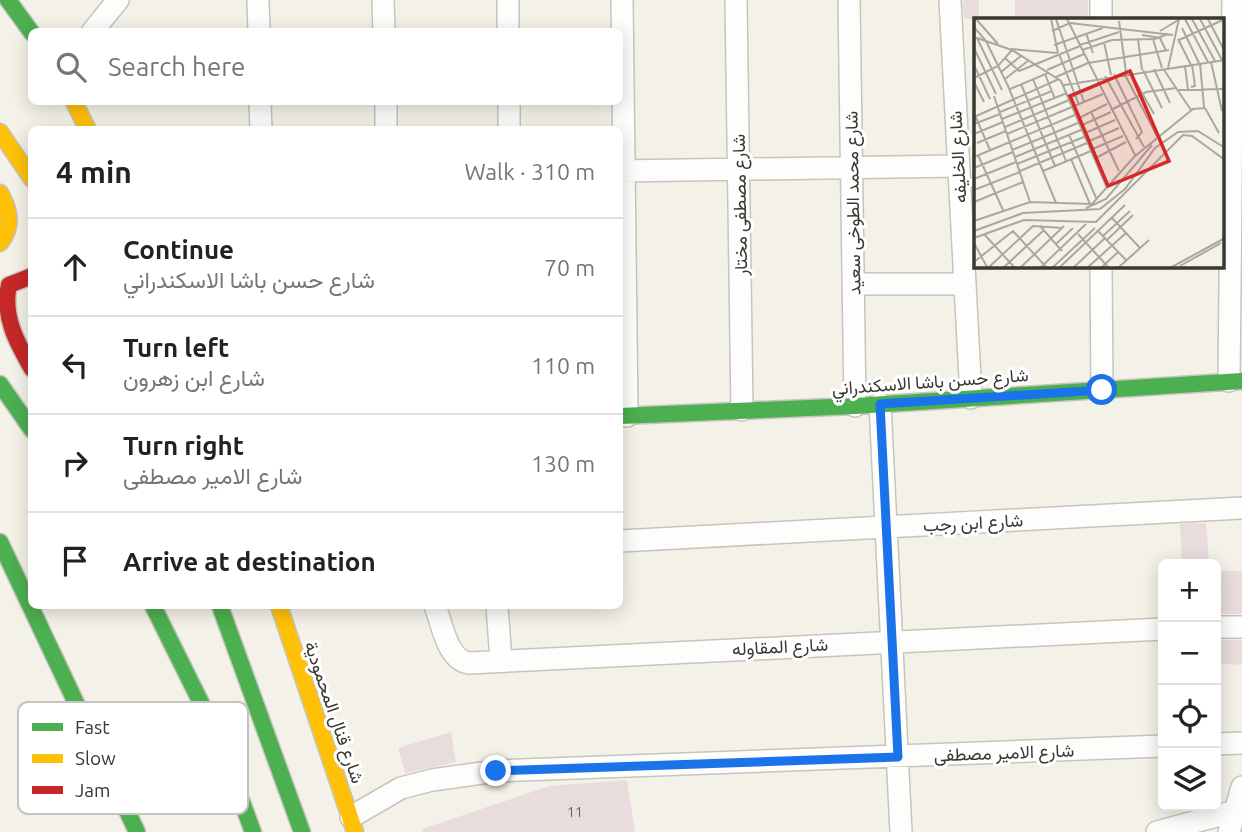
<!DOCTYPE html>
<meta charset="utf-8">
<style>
:root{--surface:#fff;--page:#f6f6f6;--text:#222;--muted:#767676;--line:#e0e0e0}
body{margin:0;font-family:Ubuntu,Vazirmatn,sans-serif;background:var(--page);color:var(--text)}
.controls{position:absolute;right:21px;bottom:21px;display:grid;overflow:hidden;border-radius:10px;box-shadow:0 4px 18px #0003}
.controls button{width:63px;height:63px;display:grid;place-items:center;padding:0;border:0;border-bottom:2px solid var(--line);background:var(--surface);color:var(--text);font:35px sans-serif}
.stop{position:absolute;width:21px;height:21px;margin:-16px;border:5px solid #1a73e8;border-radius:50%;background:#fff}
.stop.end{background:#1a73e8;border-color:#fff;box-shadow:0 2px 7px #0008}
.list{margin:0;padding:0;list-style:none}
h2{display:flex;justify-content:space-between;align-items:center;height:91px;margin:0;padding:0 28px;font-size:30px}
h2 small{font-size:23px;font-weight:400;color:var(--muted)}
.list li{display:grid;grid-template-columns:46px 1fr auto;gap:21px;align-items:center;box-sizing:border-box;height:98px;padding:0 28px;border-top:2px solid var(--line)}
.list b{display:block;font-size:26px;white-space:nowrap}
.list p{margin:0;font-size:23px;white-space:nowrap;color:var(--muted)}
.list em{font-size:23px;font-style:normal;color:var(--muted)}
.icon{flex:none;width:38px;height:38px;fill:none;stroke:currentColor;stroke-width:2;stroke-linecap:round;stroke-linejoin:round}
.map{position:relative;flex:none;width:1242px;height:832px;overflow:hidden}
.search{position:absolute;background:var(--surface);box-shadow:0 4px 18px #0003;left:28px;top:28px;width:595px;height:77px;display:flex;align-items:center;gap:18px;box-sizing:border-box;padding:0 24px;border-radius:10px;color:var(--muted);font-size:26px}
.panel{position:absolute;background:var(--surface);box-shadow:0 4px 18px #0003;left:28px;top:126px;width:595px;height:483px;border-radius:10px}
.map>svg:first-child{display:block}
.building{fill:#e8dddc}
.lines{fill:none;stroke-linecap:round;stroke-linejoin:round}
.street-casing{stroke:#c6c5bd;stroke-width:24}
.fast-casing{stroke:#c6c5bd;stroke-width:19}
.slow-casing{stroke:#c6c5bd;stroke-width:19}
.jam-casing{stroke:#c6c5bd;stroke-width:19}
.street{stroke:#fdfdfc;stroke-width:21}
.fast{stroke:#4caf50;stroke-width:16}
.slow{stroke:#ffc107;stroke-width:16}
.jam{stroke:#c62828;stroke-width:16}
.route{stroke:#1a73e8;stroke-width:9}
.labels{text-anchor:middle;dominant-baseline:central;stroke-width:6;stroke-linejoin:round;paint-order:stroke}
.number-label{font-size:14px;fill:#66635e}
.street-label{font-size:18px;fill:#393831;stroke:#fff}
.inset-road{fill:none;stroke:#a9a89f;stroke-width:2}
.view{fill:#d62828;fill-opacity:0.15;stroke:#d62828;stroke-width:3.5}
.inset-edge{fill:none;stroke:#393831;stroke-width:3.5}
.key{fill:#fff;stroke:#c4c3c1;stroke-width:2}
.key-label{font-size:19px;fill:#393831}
</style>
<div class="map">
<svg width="1242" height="832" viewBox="0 0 1242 832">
<rect width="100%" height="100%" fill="#f4f2e8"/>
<path class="building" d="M963 0H979V19H964Z
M1015 0H1088V19H1015Z
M1206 523 1209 564H1182L1180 524Z
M1216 571H1242V614H1216Z
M1216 640H1242V665L1216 663Z
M451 732 456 762 405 773 398 748Z
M627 780 635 832H422V829L549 786Z"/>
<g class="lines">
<g class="street-casing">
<path id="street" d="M258 0 259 32
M383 0 384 32
M508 0V32
M622 0 627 416
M736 0 742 410
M849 0 855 406
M950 0 971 398
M1101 19V0
M92 32 118 0
M260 102 261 130
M386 102V130
M509 102V130
M620 171 957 166
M1101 266 1102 390
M854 284H964
M1229 381 1233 0
M880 404 901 832
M620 541 1242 508
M435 606C442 623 447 660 469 663L1163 629
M497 606 501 661
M1216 627H1242
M1216 744 1242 743
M351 817 401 788 432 780 496 771 1163 746
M1157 832 1235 811
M1229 832 1242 787"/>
</g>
<g class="fast-casing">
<path id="fast" d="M8 0 32 33
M0 384 32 430
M620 416 855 406 1242 381
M0 542 137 832
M153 606 217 735 253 832
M220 606 302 832"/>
</g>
<g class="slow-casing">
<path id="slow" d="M74 102 88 130
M0 132 32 179
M0 193C10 211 13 226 0 243
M279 606 355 832"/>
</g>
<g class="jam-casing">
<path id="jam" d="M32 276 9 285C2 316 17 343 32 369"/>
</g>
<use href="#street" class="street"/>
<use href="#fast" class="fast"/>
<use href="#slow" class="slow"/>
<use href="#jam" class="jam"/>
</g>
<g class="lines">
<path class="route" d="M496 771 898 757 880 404 1102 390"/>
</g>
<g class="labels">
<g class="number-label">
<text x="575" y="812">11</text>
</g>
<g class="street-label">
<text transform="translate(957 157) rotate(-93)">شارع الخليفه</text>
<text transform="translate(852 203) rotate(-91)">شارع محمد الطوخى سعيد</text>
<text transform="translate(739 205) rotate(-91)">شارع مصطفى مختار</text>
<text transform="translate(930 381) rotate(-4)">شارع حسن باشا الاسكندراني</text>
<text transform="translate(973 522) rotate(-3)">شارع ابن رجب</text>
<text transform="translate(780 646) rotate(-3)">شارع المقاوله</text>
<text transform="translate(335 712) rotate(71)">شارع قنال المحمودية</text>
<text transform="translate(1004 752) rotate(-2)">شارع الامير مصطفى</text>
</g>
</g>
<g transform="translate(974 18)">
<rect width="250" height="250" fill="#f4f2e8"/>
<path class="inset-road" d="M2 1 24 26M77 1 84 35M82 1 110 84M93 1 161 137M211 1 234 44M218 1 241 43M226 1 248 42M234 1 251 34M145 3 152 54M0 9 12 23 34 68 82 185M208 10 225 45M78 13 96 5 199 17M186 13 206 1M112 15 119 35M168 17 186 20 192 33M178 18 188 50M0 19 38 32 87 63 133 170M3 20 28 72M164 21 168 52M204 21 217 47M205 22 251 1M130 24 137 57M80 27 129 10M106 27 145 14M0 30 22 76M37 31 83 35M108 32 138 22 181 21 194 16M85 36 105 87M31 40 45 53 106 28M237 44 248 93M226 45 230 89M0 47 16 81M211 48 214 72M194 50 205 1M180 51 196 85M73 52 110 36M169 52 188 90M190 52 217 92M27 54 47 38M156 54 180 96M150 55 183 118M71 56 81 81M140 56 168 114 162 121M131 58 170 129M82 59 114 45 195 32M0 60 24 48 38 32M31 61 55 42M59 61 92 143M0 64 10 84M47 66 81 148M90 67 251 42M217 69 221 68 218 46M36 71 74 55M205 72 251 71M20 78 56 184M94 80 124 67M98 89 129 76M137 92 172 74 203 70M26 94 78 73M117 94 145 153M0 95 16 132M0 99 85 61M28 101 93 75M103 101 133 86M0 106 26 96M106 108 137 94M31 109 95 82M0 116 29 104M33 116 98 89M109 116 141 102M95 117 123 182M113 124 145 110M3 125 32 113M38 132 104 105M116 132 149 118M4 137 29 192M0 139 101 97M41 139 107 112M97 141 116 186M120 141 152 124M43 146 110 119M0 150 39 134M46 153 113 125M69 153 117 133M0 161 42 144M0 172 46 154M0 184 49 164M112 190 132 181 178 127M138 200 166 230M0 203 56 184 118 186 160 139 219 91 231 90 245 115M66 208 88 233M123 212 153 243M0 213 49 195 126 191 151 171 181 130 204 114 224 113 251 130M10 216 41 250M104 216 135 250M129 218 156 193M0 220 50 202 122 204 209 117 218 118 251 142M133 222 159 197M0 225 13 249M82 226 99 210M0 244 39 213 73 250M206 248 247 225M14 250 59 208 89 210M29 250 70 212M46 250 90 208M66 250 112 206M78 250 121 210M85 250 151 187M99 250 131 220M113 250 152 215M127 250 144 234M144 250 175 222M196 250 251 220"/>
<path class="view" d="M156 53 195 143 134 168 96 78Z"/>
<rect width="250" height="250" class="inset-edge"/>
</g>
<rect x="18" y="702" width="230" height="112" rx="10" class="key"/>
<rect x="32" y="723" width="31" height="8" fill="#4caf50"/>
<rect x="32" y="754" width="31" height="9" fill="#ffc107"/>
<rect x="32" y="786" width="31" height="8" fill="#c62828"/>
<g class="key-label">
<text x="75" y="734">Fast</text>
<text x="75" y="765">Slow</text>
<text x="75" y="797">Jam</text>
</g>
</svg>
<div class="controls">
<button>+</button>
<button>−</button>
<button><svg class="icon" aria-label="locate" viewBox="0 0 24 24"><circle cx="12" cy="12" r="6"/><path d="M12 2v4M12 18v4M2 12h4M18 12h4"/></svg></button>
<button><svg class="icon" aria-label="layers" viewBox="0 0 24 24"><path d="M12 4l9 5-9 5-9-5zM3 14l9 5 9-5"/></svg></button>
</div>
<div class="stop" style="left:1102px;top:390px"></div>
<div class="stop end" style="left:496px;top:771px"></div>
<div class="search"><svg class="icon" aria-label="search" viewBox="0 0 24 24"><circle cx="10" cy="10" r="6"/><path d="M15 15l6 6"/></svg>Search here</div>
<section class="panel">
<h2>4 min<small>Walk · 310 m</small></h2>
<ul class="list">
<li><svg class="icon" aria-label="ahead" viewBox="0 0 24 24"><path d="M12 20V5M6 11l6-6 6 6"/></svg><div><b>Continue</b><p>شارع حسن باشا الاسكندراني</p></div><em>70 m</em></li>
<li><svg class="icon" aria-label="left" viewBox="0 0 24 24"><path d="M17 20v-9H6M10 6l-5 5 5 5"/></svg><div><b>Turn left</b><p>شارع ابن زهرون</p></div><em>110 m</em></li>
<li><svg class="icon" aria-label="right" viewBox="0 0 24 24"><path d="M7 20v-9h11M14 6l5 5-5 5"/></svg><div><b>Turn right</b><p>شارع الامير مصطفى</p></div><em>130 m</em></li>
<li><svg class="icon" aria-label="arrive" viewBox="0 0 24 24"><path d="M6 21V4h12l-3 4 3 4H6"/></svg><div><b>Arrive at destination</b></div></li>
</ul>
</section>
</div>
